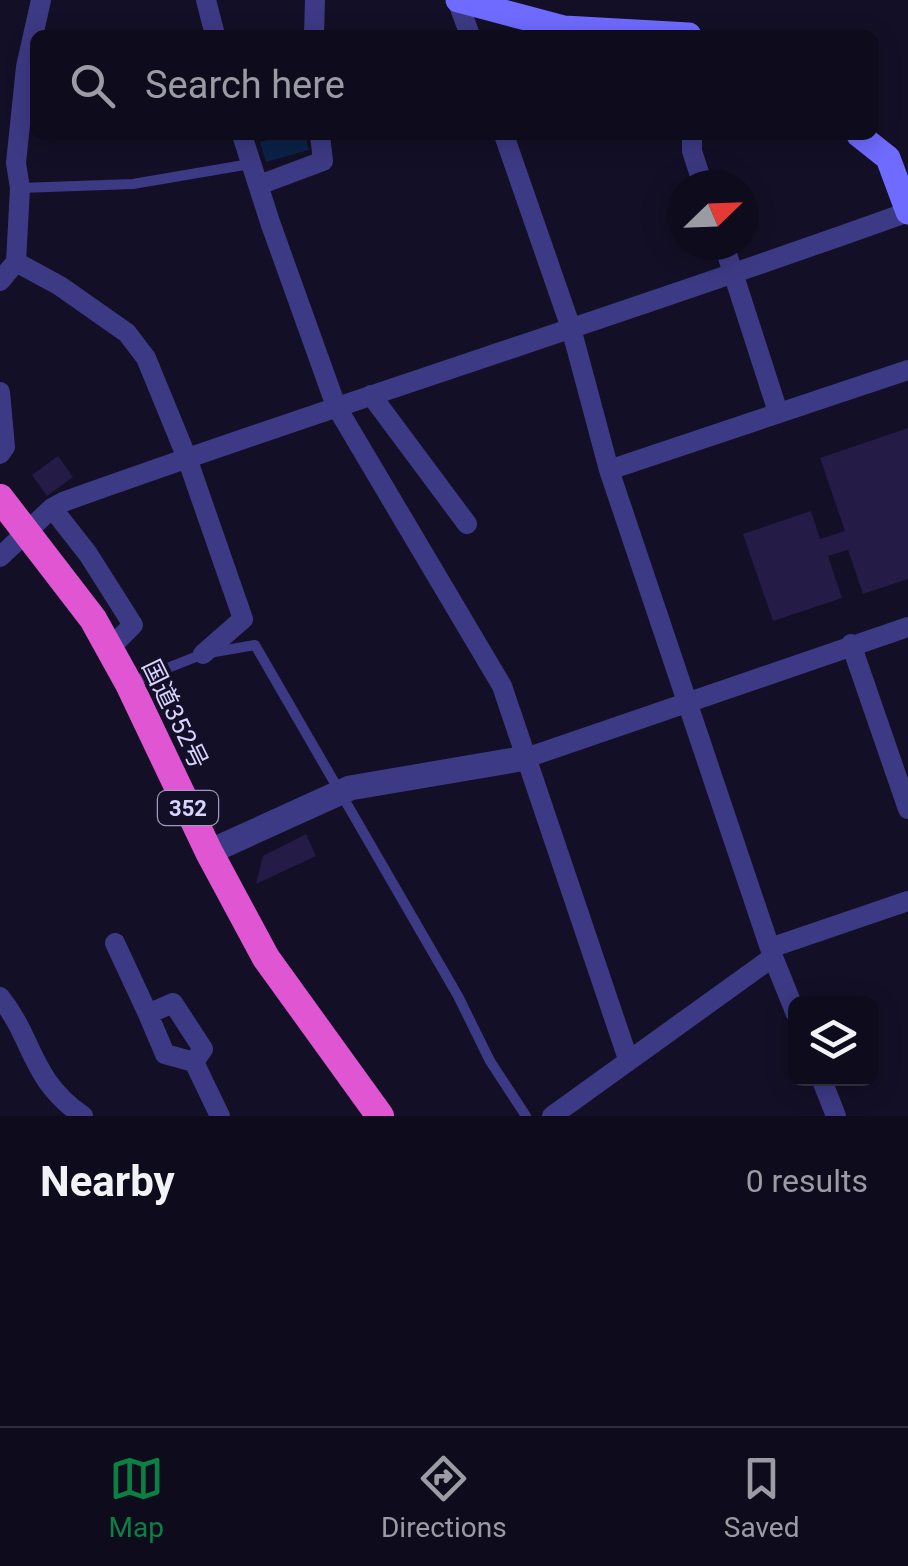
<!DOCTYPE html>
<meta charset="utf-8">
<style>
:root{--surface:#0e0b1c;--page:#171425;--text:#f1f3f6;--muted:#9b9ba3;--line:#2e2b3b;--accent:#0b8043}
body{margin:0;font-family:Roboto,"Noto Sans JP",sans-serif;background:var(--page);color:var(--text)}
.controls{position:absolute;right:30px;bottom:30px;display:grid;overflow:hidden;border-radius:15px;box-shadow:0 5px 25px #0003}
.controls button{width:90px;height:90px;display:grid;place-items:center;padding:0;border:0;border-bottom:2px solid var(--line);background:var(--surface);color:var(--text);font:50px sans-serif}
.compass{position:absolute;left:668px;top:170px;width:90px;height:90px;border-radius:50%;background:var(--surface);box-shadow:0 5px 25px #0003;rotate:67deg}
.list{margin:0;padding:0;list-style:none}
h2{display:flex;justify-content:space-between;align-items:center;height:130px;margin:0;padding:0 40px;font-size:42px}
h2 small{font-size:32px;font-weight:400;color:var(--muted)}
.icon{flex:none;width:55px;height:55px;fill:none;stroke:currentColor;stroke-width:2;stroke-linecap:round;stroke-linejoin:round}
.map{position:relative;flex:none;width:908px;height:1116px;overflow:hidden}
.search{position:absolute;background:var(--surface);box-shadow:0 5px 25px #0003;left:30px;right:30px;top:30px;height:110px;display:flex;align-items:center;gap:25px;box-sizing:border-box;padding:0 35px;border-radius:15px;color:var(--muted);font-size:38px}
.sheet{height:310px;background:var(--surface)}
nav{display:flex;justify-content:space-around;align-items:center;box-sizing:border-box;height:140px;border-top:2px solid var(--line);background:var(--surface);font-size:28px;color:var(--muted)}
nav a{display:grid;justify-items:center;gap:5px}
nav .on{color:var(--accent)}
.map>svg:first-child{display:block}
.water{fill:#0c2248}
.building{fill:#241b47}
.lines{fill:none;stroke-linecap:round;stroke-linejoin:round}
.service{stroke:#3d3a85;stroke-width:10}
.minor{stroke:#3d3a85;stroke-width:20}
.tertiary{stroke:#3d3a85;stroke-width:25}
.secondary{stroke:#6f6bff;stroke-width:25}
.trunk{stroke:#e055d1;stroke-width:28}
.labels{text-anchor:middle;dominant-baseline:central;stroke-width:8;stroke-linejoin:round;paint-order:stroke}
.shield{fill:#130f26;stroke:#9e99be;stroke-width:2.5}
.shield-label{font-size:22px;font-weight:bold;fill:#d9d4ff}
.street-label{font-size:25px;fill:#d9d4ff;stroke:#130f26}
</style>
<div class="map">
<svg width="908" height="1116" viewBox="0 0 908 1116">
<rect width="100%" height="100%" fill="#130f26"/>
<path class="water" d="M285 135H305L309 150 266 162 260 142Z"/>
<path class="building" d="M908 428V579L863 594 848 550 828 556 842 598 773 621 743 534 811 511 820 539 845 531 820 458Z
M58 456 73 477 47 496 32 475Z
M306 834 316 856 256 884 263 856Z"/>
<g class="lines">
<path class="service" d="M20 188 133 184 250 164
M130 683 203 654 255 645 458 996 490 1061 526 1116"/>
<path class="minor" d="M206 0 215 35
M457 0 470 35
M314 35 315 0
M242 135 271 225 336 406 502 686 628 1059
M504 135 571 328 609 470 773 957 796 1014
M692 135V151L703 185
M259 185 323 161 320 135
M724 245 778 412
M16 262 60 286 127 333 146 358 187 458 243 619 203 654
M0 281 16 262 20 188 16 163 26 67 41 0
M0 392 5 447 0 454
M371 395 467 524
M609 470 908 370
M52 508 88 554 133 625 109 649
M0 557 52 508 63 502C344 401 628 313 908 212
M851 644 908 809
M526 758 908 627
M115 943 148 1014
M770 948 908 901
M0 997C35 1041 29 1078 83 1116
M194 1062 203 1049 173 1003 148 1014 165 1054 194 1062 220 1116
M821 1078 836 1116
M552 1116 773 957"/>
<path class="tertiary" d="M209 852 350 788 526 758"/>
<path class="secondary" d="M458 0 564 28 689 35
M859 135 888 158 908 212"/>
<path class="trunk" d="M0 498 93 619 129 684 209 852 266 958 380 1116"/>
</g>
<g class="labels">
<rect class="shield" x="158" y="791" width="60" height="34" rx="8"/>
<g class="shield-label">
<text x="188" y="808">352</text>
</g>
<g class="street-label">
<text transform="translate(175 714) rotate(64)">国道352号</text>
</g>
</g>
</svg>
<div class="controls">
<button><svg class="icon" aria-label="layers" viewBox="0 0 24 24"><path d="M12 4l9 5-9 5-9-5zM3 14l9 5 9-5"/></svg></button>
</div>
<svg class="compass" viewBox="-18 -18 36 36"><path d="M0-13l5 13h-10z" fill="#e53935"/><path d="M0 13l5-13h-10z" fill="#9b9ba3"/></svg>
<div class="search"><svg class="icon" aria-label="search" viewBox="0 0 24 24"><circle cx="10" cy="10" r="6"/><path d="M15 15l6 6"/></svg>Search here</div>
</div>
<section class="sheet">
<h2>Nearby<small>0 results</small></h2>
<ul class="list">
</ul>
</section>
<nav>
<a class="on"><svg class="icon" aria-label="map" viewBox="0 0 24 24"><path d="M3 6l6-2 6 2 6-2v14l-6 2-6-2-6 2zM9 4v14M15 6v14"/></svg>Map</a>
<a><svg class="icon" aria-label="directions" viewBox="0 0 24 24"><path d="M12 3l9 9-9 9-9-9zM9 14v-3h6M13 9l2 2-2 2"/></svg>Directions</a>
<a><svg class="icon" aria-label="saved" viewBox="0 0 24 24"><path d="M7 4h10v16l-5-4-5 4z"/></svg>Saved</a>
</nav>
